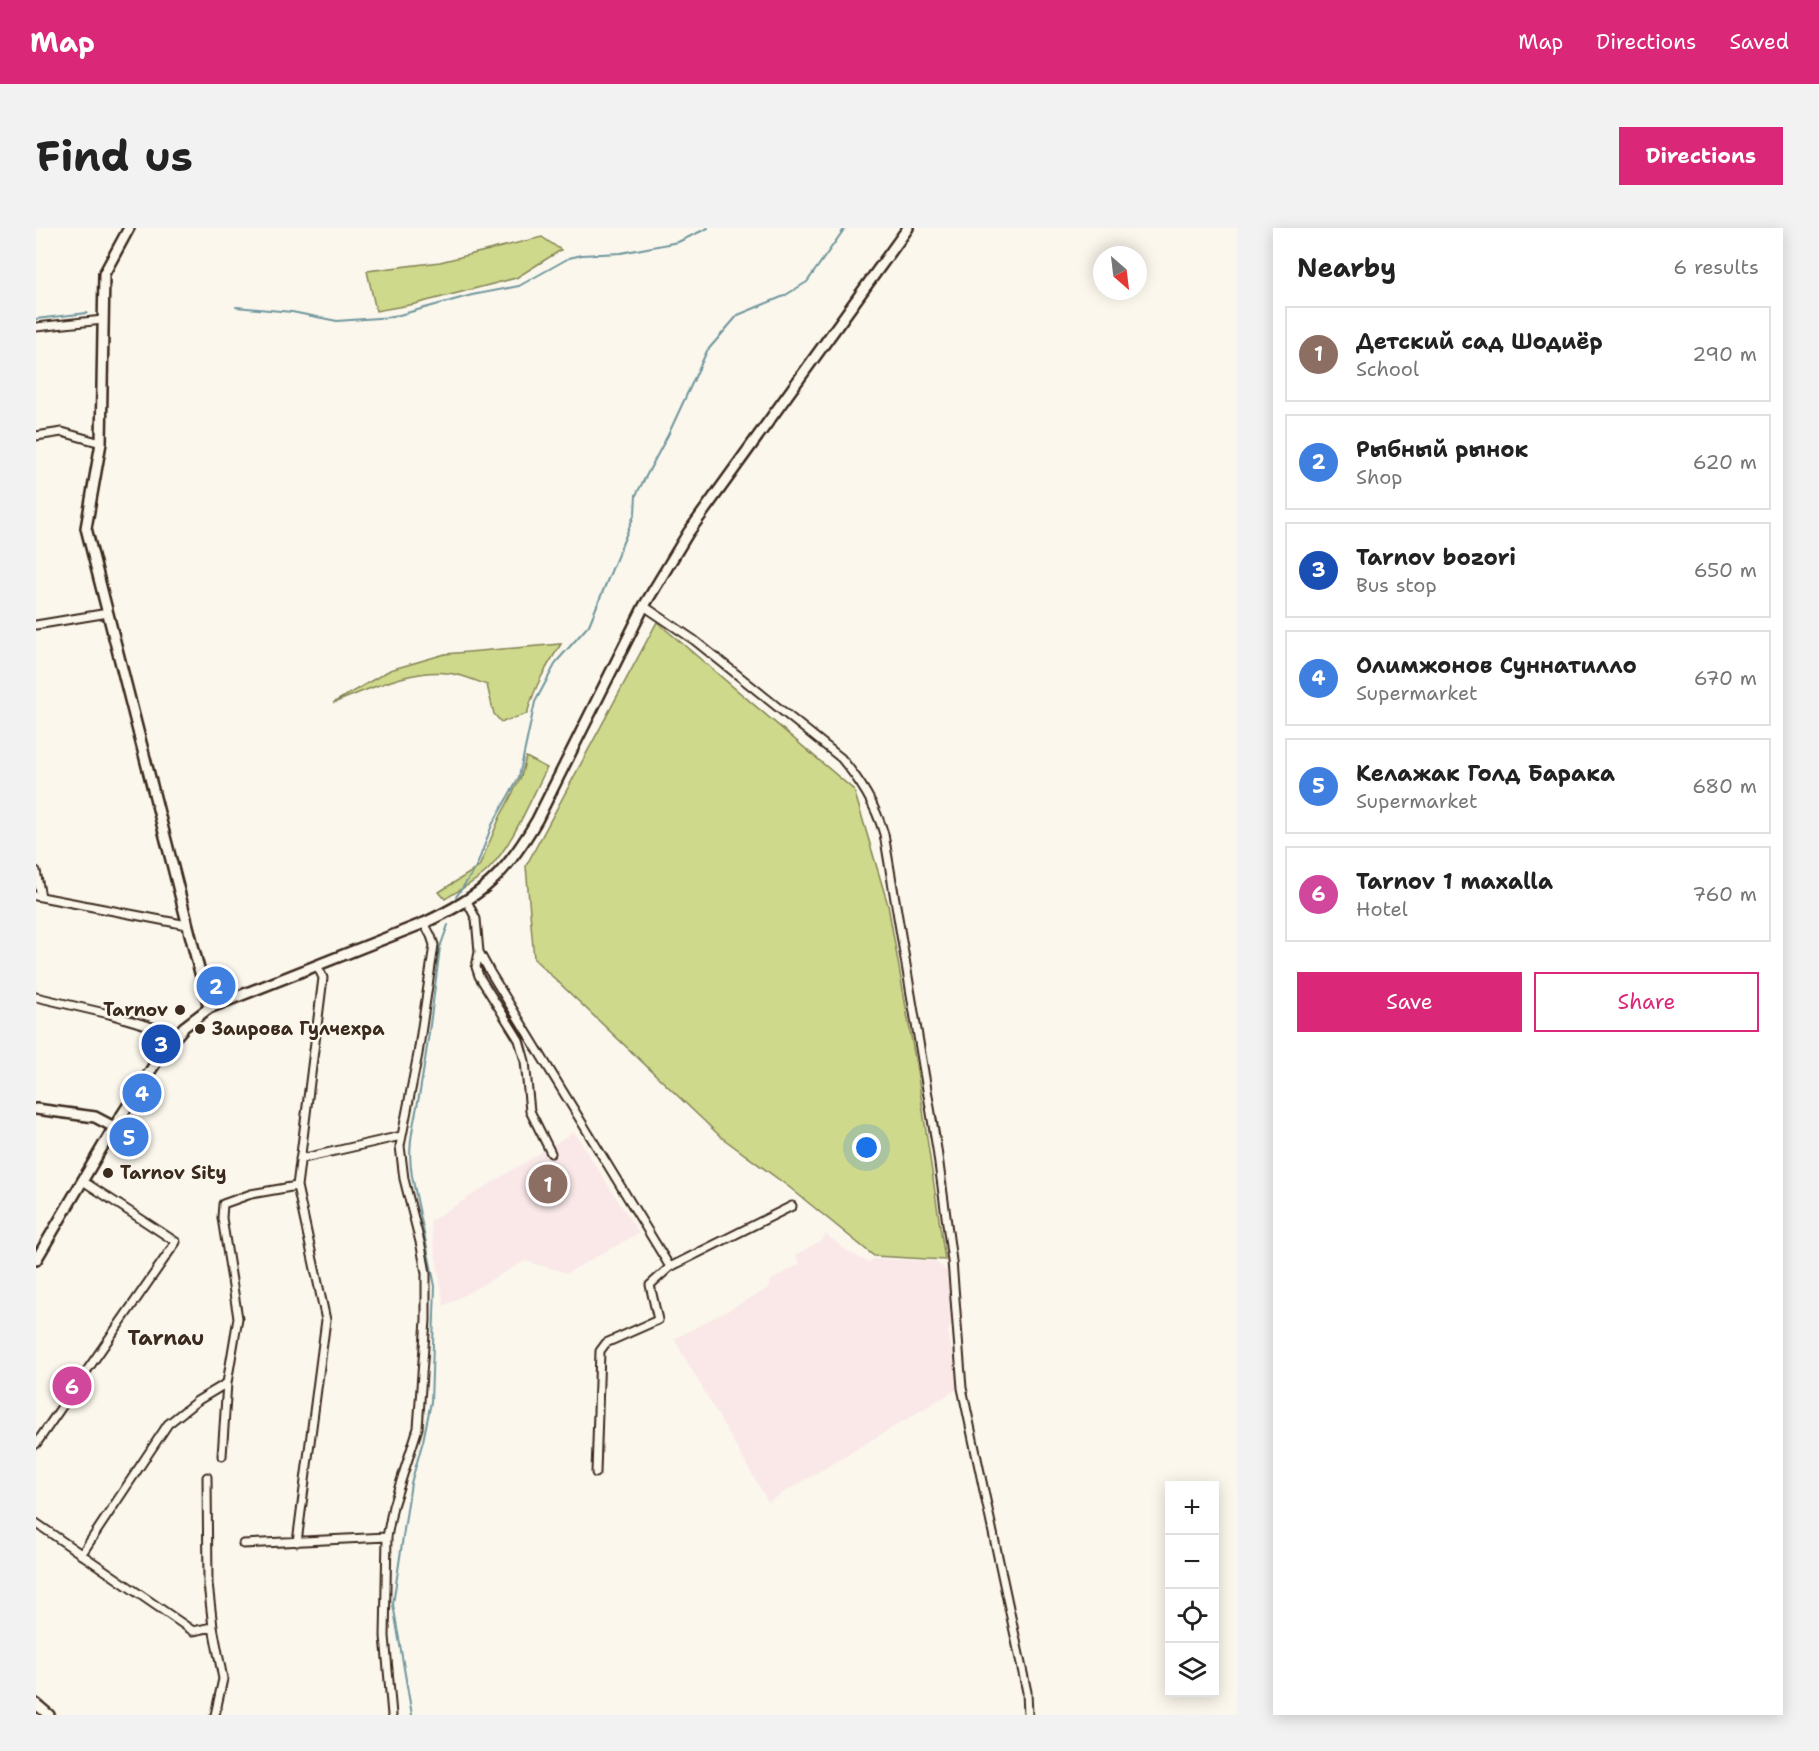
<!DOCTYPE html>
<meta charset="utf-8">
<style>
:root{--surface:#fff;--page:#f2f2f2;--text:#222;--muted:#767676;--line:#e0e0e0;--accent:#db2777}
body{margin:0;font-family:"Shantell Sans",sans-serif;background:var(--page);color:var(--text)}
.controls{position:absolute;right:18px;bottom:18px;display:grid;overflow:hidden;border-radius:0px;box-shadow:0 3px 15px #0003}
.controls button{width:54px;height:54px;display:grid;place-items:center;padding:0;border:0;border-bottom:2px solid var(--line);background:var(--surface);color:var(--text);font:30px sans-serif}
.compass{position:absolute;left:1057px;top:18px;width:54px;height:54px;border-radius:50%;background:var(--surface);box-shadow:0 3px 15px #0003;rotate:152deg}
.you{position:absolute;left:831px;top:920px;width:21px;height:21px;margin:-15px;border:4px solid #fff;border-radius:50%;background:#1a73e8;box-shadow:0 0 0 9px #1a73e833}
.badge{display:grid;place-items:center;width:39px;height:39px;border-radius:50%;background:var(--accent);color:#fff;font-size:20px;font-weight:700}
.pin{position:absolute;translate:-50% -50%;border:3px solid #fff;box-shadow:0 2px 6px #0006}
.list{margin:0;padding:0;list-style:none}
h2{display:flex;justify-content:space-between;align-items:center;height:78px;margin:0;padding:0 24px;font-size:26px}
h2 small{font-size:20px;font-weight:400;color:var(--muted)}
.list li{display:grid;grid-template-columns:39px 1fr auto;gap:18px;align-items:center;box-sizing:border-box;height:96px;margin:0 12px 12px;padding:0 12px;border:2px solid var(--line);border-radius:0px}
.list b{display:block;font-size:22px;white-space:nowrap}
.list p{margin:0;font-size:20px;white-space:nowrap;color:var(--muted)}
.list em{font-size:20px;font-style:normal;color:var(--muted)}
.actions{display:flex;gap:12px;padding:18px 24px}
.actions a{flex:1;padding:14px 0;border:2px solid var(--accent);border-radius:0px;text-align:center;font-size:21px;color:var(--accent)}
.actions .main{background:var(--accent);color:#fff}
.icon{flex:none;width:33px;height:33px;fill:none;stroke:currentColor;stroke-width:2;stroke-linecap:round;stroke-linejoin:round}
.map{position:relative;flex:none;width:1201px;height:1487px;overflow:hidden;border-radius:0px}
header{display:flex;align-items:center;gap:36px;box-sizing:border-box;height:84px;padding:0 30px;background:var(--accent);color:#fff}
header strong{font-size:28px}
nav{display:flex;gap:33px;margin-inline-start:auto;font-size:21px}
.intro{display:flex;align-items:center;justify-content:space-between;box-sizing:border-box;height:144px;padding:0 36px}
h1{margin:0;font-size:42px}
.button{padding:15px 27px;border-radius:0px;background:var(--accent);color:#fff;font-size:21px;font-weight:700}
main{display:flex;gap:36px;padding:0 36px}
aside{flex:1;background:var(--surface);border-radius:0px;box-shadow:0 3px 15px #0003}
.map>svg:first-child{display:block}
.built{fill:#fae8e9}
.green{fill:#ced98c;stroke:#848255;stroke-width:1.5}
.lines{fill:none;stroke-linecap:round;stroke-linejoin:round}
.stream{stroke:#6f969d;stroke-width:2}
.street-casing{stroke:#3b2a1e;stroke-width:11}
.secondary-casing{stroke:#3b2a1e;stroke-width:14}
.street{stroke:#fbf7ec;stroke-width:7}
.secondary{stroke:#fbf7ec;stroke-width:9}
.poi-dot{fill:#3b2a1e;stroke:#fbf7ec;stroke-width:2}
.labels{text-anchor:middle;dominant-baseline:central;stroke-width:4.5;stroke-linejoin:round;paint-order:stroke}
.poi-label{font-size:18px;font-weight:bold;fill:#3b2a1e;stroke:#fbf7ec;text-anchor:start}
.quarter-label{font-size:21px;font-weight:bold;fill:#3b2a1e;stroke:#fbf7ec}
</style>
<header>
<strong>Map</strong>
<nav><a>Map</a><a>Directions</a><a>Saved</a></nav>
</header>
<div class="intro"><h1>Find us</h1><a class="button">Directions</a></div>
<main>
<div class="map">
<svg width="1201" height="1487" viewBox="0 0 1201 1487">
<rect width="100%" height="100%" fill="#fbf7ec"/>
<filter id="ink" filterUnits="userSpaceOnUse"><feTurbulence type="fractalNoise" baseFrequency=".0167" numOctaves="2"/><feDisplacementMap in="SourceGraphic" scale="12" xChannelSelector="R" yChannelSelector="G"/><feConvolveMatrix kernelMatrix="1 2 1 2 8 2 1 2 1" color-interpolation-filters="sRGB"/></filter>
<g filter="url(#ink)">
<path class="built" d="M538 904 603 1005 531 1045 489 1033 408 1078 394 993Z
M790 1006 811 1023 833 1035 836 1031 899 1033 911 1043 916 1097 912 1103 923 1160 732 1274 638 1111 733 1060 735 1052 764 1036 759 1027 786 1012Z"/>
<path class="green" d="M506 9 525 22 480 50 379 76 340 83 331 43 404 34Z
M621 394 818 562 852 677 881 842 909 1032 838 1028 753 959 685 909 498 731 490 638Z
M525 416C509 441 499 457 491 486L465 494 458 486 451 457C438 452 425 446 411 445 373 441 332 462 297 475L354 442 409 426Z
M490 529 511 540C494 572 477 616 452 642 440 654 423 662 409 671L403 664 443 639 464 589 485 549Z"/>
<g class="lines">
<path class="stream" d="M200 79 256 84 301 93 356 89 436 67 483 58 533 30 546 27 585 25 642 14 672 0
M0 91 51 85
M420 669 440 640 456 597 483 549 499 474 521 433 553 397 599 285 600 267 632 207 671 123 702 87 748 68 771 54 809 0
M376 1487 357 1376 375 1255 387 1213 395 1174 399 1058 376 948C370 914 380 890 385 857 393 811 398 765 404 719L412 697"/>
<g class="street-casing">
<path id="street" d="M0 99 67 92
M0 208 26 204 65 215
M608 378 658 412 805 530C825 554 839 576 848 606L901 921 916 1033 926 1160 991 1464 992 1487
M0 397 72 385
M0 643 5 669
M0 668 151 697
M431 673 440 691 443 724 454 744 634 1039
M443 724 440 739 443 748 483 812 489 833 494 883 515 925
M0 769 73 786 140 806
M264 931 365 908
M0 1216 140 1014 47 953
M186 1228 191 1155 202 1090 186 990 187 976 215 966 261 958
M560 1245 564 1123 570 1115 622 1092 614 1057 634 1039 756 978
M171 1249 172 1356 177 1399 187 1451 179 1487
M0 1295 157 1403 177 1399
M261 1314 290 1092 261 958 287 750 281 737
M207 1316 351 1309
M45 1327 132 1196 161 1173 191 1155
M356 1487 349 1408 351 1309 357 1278 382 1200 390 1092V1045L385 1018 368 951 364 918 382 826 398 717 395 708 388 695"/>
</g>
<g class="secondary-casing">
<path id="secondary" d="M93 0 68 46 65 215 50 300 173 780
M0 881 59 889 78 899
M0 1032 78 899 126 825 148 799 173 780 388 695C447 668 469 647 501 592L608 378 652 305 872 0
M0 1476 13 1487"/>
</g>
<use href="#street" class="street"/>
<use href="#secondary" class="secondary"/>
</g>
</g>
<g class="poi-dot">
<circle cx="144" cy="782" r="6"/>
<circle cx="164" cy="801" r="6"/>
<circle cx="72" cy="945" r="6"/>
</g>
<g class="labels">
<g class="poi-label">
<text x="132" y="782" text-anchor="end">Tarnov</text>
<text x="176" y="801">Заирова Гулчехра</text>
<text x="84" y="945">Tarnov Sity</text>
</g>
<g class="quarter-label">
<text x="130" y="1110">Tarnau</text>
</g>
</g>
</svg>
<div class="controls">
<button>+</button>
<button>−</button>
<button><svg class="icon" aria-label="locate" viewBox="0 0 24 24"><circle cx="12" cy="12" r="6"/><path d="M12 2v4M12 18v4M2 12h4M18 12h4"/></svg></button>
<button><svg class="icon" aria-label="layers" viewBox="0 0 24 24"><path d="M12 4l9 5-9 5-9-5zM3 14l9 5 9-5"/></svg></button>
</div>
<svg class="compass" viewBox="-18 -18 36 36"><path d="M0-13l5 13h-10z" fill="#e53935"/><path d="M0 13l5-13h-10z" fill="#767676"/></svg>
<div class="you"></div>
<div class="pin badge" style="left:512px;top:956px;background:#8d6e63">1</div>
<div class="pin badge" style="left:180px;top:758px;background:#3f7fe0">2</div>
<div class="pin badge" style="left:125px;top:816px;background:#1a4fb4">3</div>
<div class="pin badge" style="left:106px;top:865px;background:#3f7fe0">4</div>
<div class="pin badge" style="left:93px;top:909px;background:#3f7fe0">5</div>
<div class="pin badge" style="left:36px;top:1158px;background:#d1479c">6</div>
</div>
<aside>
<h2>Nearby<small>6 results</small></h2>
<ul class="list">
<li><span class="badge" style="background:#8d6e63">1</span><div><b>Детский сад Шодиёр</b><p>School</p></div><em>290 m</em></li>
<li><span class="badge" style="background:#3f7fe0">2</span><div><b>Рыбный рынок</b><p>Shop</p></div><em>620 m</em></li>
<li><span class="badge" style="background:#1a4fb4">3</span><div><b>Tarnov bozori</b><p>Bus stop</p></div><em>650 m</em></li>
<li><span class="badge" style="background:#3f7fe0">4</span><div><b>Олимжонов Суннатилло</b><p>Supermarket</p></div><em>670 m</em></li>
<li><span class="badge" style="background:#3f7fe0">5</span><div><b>Келажак Голд Барака</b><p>Supermarket</p></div><em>680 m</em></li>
<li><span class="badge" style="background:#d1479c">6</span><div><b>Tarnov 1 maxalla</b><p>Hotel</p></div><em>760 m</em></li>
</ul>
<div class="actions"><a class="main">Save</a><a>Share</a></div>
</aside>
</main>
